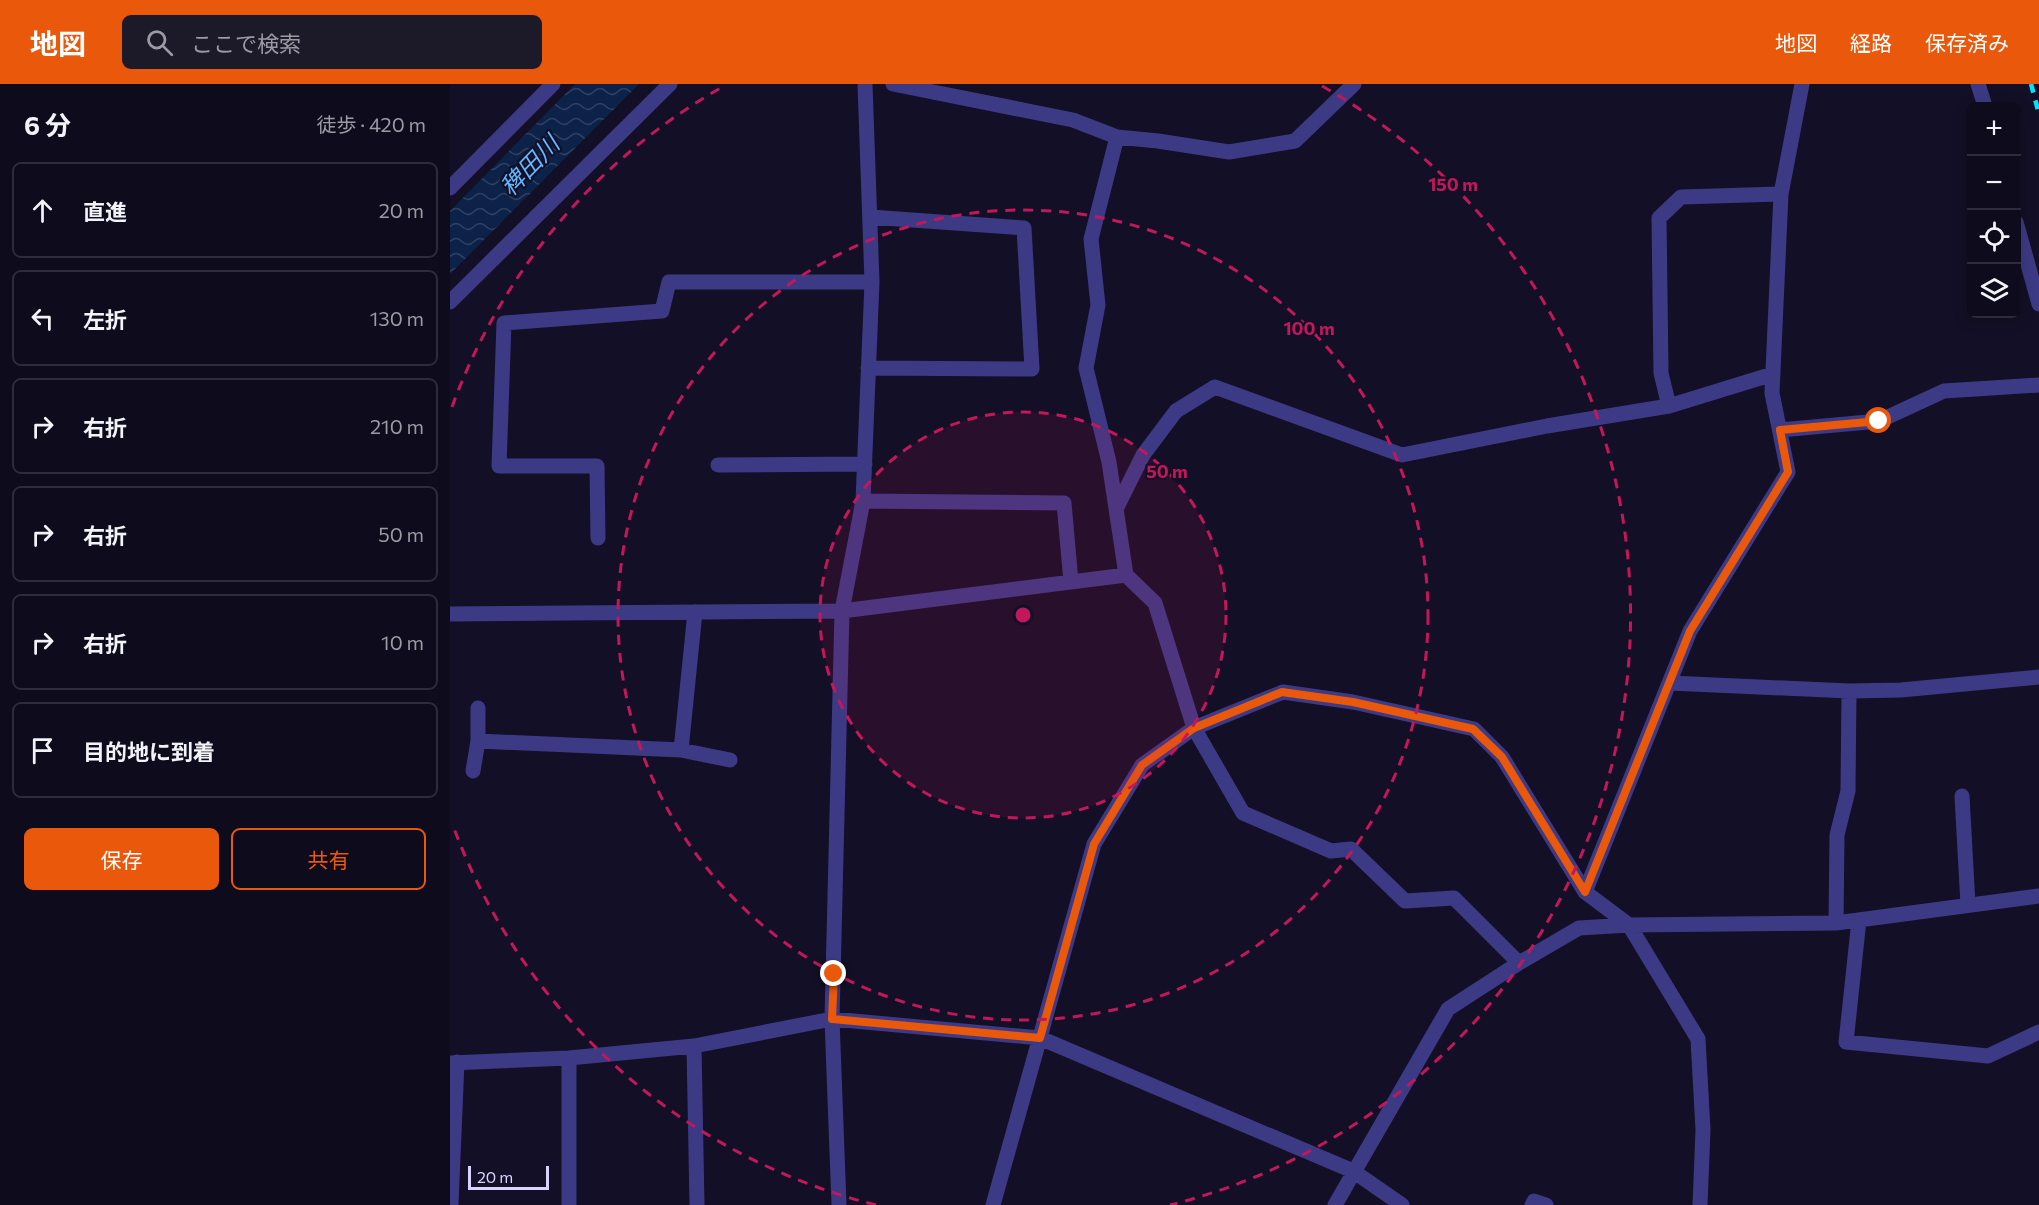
<!DOCTYPE html>
<html lang="ja">
<meta charset="utf-8">
<style>
:root{--surface:#0e0b1c;--page:#1c1929;--text:#f1f3f6;--muted:#9b9ba3;--line:#2e2b3b;--accent:#ea580c}
body{margin:0;font-family:Commissioner,"Noto Sans JP",sans-serif;background:var(--page);color:var(--text)}
.controls{position:absolute;right:18px;top:18px;display:grid;overflow:hidden;border-radius:9px;box-shadow:0 3px 15px #0003}
.controls button{width:54px;height:54px;display:grid;place-items:center;padding:0;border:0;border-bottom:2px solid var(--line);background:var(--surface);color:var(--text);font:30px sans-serif}
.scale{position:absolute;left:18px;bottom:15px;width:81px;box-sizing:border-box;padding-left:6px;border:3px solid #d9d4ff;border-top:0;font-size:16px;line-height:21px;white-space:nowrap;color:#d9d4ff;-webkit-text-stroke:4px #130f26;paint-order:stroke}
.stop{position:absolute;width:18px;height:18px;margin:-14px;border:4px solid #ea580c;border-radius:50%;background:#fff}
.stop.end{background:#ea580c;border-color:#fff;box-shadow:0 2px 6px #0008}
.list{margin:0;padding:0;list-style:none}
h2{display:flex;justify-content:space-between;align-items:center;height:78px;margin:0;padding:0 24px;font-size:26px}
h2 small{font-size:20px;font-weight:400;color:var(--muted)}
.list li{display:grid;grid-template-columns:39px 1fr auto;gap:18px;align-items:center;box-sizing:border-box;height:96px;margin:0 12px 12px;padding:0 12px;border:2px solid var(--line);border-radius:9px}
.list b{display:block;font-size:22px;white-space:nowrap}
.list em{font-size:20px;font-style:normal;color:var(--muted)}
.actions{display:flex;gap:12px;padding:18px 24px}
.actions a{flex:1;padding:14px 0;border:2px solid var(--accent);border-radius:9px;text-align:center;font-size:21px;color:var(--accent)}
.actions .main{background:var(--accent);color:#fff}
.icon{flex:none;width:33px;height:33px;fill:none;stroke:currentColor;stroke-width:2;stroke-linecap:round;stroke-linejoin:round}
.map{position:relative;flex:none;width:1589px;height:1121px;overflow:hidden}
header{display:flex;align-items:center;gap:36px;box-sizing:border-box;height:84px;padding:0 30px;background:var(--accent);color:#fff}
header strong{font-size:28px}
nav{display:flex;gap:33px;margin-inline-start:auto;font-size:21px}
.search{width:420px;height:54px;background:var(--page);display:flex;align-items:center;gap:15px;box-sizing:border-box;padding:0 21px;border-radius:9px;color:var(--muted);font-size:22px}
main{display:flex}
aside{flex:1;background:var(--surface)}
.map>svg:first-child{display:block}
.water{fill:url(#water-waves)}
.lines{fill:none;stroke-linecap:round;stroke-linejoin:round}
.minor{stroke:#3d3a85;stroke-width:15}
.rail{stroke:#00e5ff;stroke-width:4.5;stroke-dasharray:9 8;stroke-linecap:butt}
.route{stroke:#ea580c;stroke-width:8}
.ring{fill:none;stroke:#c2185b;stroke-width:3;stroke-dasharray:10 8}
.labels{text-anchor:middle;dominant-baseline:central;stroke-width:4.5;stroke-linejoin:round;paint-order:stroke}
.water-label{font-size:24px;font-style:italic;fill:#62b6ff;stroke:#130f26}
.centre{fill:#c2185b;stroke:#130f26;stroke-width:3}
.ring-label{font-size:18px;text-anchor:middle;font-weight:bold;fill:#c2185b;stroke:#130f26;stroke-width:4.5;stroke-linejoin:round;paint-order:stroke}
</style>
<header>
<strong>地図</strong>
<div class="search"><svg class="icon" aria-label="search" viewBox="0 0 24 24"><circle cx="10" cy="10" r="6"/><path d="M15 15l6 6"/></svg>ここで検索</div>
<nav><a>地図</a><a>経路</a><a>保存済み</a></nav>
</header>
<main>
<aside>
<h2>6 分<small>徒歩 · 420 m</small></h2>
<ul class="list">
<li><svg class="icon" aria-label="ahead" viewBox="0 0 24 24"><path d="M12 20V5M6 11l6-6 6 6"/></svg><div><b>直進</b></div><em>20 m</em></li>
<li><svg class="icon" aria-label="left" viewBox="0 0 24 24"><path d="M17 20v-9H6M10 6l-5 5 5 5"/></svg><div><b>左折</b></div><em>130 m</em></li>
<li><svg class="icon" aria-label="right" viewBox="0 0 24 24"><path d="M7 20v-9h11M14 6l5 5-5 5"/></svg><div><b>右折</b></div><em>210 m</em></li>
<li><svg class="icon" aria-label="right" viewBox="0 0 24 24"><path d="M7 20v-9h11M14 6l5 5-5 5"/></svg><div><b>右折</b></div><em>50 m</em></li>
<li><svg class="icon" aria-label="right" viewBox="0 0 24 24"><path d="M7 20v-9h11M14 6l5 5-5 5"/></svg><div><b>右折</b></div><em>10 m</em></li>
<li><svg class="icon" aria-label="arrive" viewBox="0 0 24 24"><path d="M6 21V4h12l-3 4 3 4H6"/></svg><div><b>目的地に到着</b></div></li>
</ul>
<div class="actions"><a class="main">保存</a><a>共有</a></div>
</aside>
<div class="map">
<svg width="1589" height="1121" viewBox="0 0 1589 1121">
<defs>
<pattern id="water-waves" width="16" height="10" patternUnits="userSpaceOnUse" patternTransform="scale(1.5)"><rect width="16" height="10" fill="#0c2248"/><path d="M0 5q4-4 8 0t8 0" fill="none" stroke="#2f4163"/></pattern>
</defs>
<rect width="100%" height="100%" fill="#130f26"/>
<path class="water" d="M125 0H189L0 190V127Z"/>
<g class="lines">
<path class="minor" d="M443 0 623 36 667 53 641 155 648 221 636 284 659 378 676 491 705 519 744 644 793 729 881 767 901 765 955 817 1004 814 1069 879
M1528 0 1535 22
M667 53 708 57 779 68 845 57 904 0
M0 104 103 0
M1566 138 1589 220
M0 218 220 0
M418 284 582 285 574 144 420 133
M1219 322 1211 289 1209 134 1231 113 1331 110
M1330 346 1429 337 1494 307 1589 301
M268 381 415 380
M413 417 614 419 621 498
M666 425 693 371 726 327 765 303 952 371 1097 342 1219 322 1323 290
M148 454 147 382H49L54 239 212 227 219 198H422
M0 530 392 527 676 491
M1220 599 1399 607 1451 606 1589 593
M28 657 231 666 245 528
M231 666 280 676
M23 687 28 657V624
M1512 712 1518 821
M1135 808 1240 547 1338 388 1322 309 1331 110 1352 0
M1409 836 1396 958 1538 972 1589 948
M1386 839 1387 751 1398 707 1399 607
M244 962 247 1121
M0 979 119 974 244 962 382 935 590 954 903 1087 952 1121
M1 1121 7 978
M119 1121V974
M389 1121 382 935 392 527 413 417 422 198 415 0
M543 1121 644 760 692 681 744 644 833 608 903 618 1024 645 1052 673 1135 808 1179 841 1248 955 1253 1046 1250 1121
M885 1121 998 925 1069 879 1129 844 1179 841 1386 839 1589 812
M1082 1121 1084 1117 1096 1121"/>
<path class="rail" d="M1581 0 1589 30"/>
</g>
<g class="lines">
<path class="route" d="M384 890 382 935 590 954 644 760 692 681 744 644 832 608 903 618 1023 645 1052 673 1135 808 1240 547 1338 388 1330 346 1429 337"/>
</g>
<circle cx="573" cy="531" r="203" fill="#c2185b" fill-opacity=".12"/>
<g class="ring">
<circle cx="573" cy="531" r="203"/>
<circle cx="573" cy="531" r="405"/>
<path d="M426 1121A608 608 0 0 1 2 739M2 323A608 608 0 0 1 274 2M872 2A608 608 0 0 1 720 1121"/>
</g>
<g class="labels">
<g class="water-label">
<text transform="translate(79 81) rotate(-46)">稗田川</text>
</g>
</g>
<circle cx="573" cy="531" r="9" class="centre"/>
<g class="ring-label">
<text x="1003" y="107">150 m</text>
<text x="859" y="251">100 m</text>
<text x="717" y="394">50 m</text>
</g>
</svg>
<div class="controls">
<button>+</button>
<button>−</button>
<button><svg class="icon" aria-label="locate" viewBox="0 0 24 24"><circle cx="12" cy="12" r="6"/><path d="M12 2v4M12 18v4M2 12h4M18 12h4"/></svg></button>
<button><svg class="icon" aria-label="layers" viewBox="0 0 24 24"><path d="M12 4l9 5-9 5-9-5zM3 14l9 5 9-5"/></svg></button>
</div>
<div class="scale">20 m</div>
<div class="stop" style="left:1429px;top:337px"></div>
<div class="stop end" style="left:384px;top:890px"></div>
</div>
</main>
